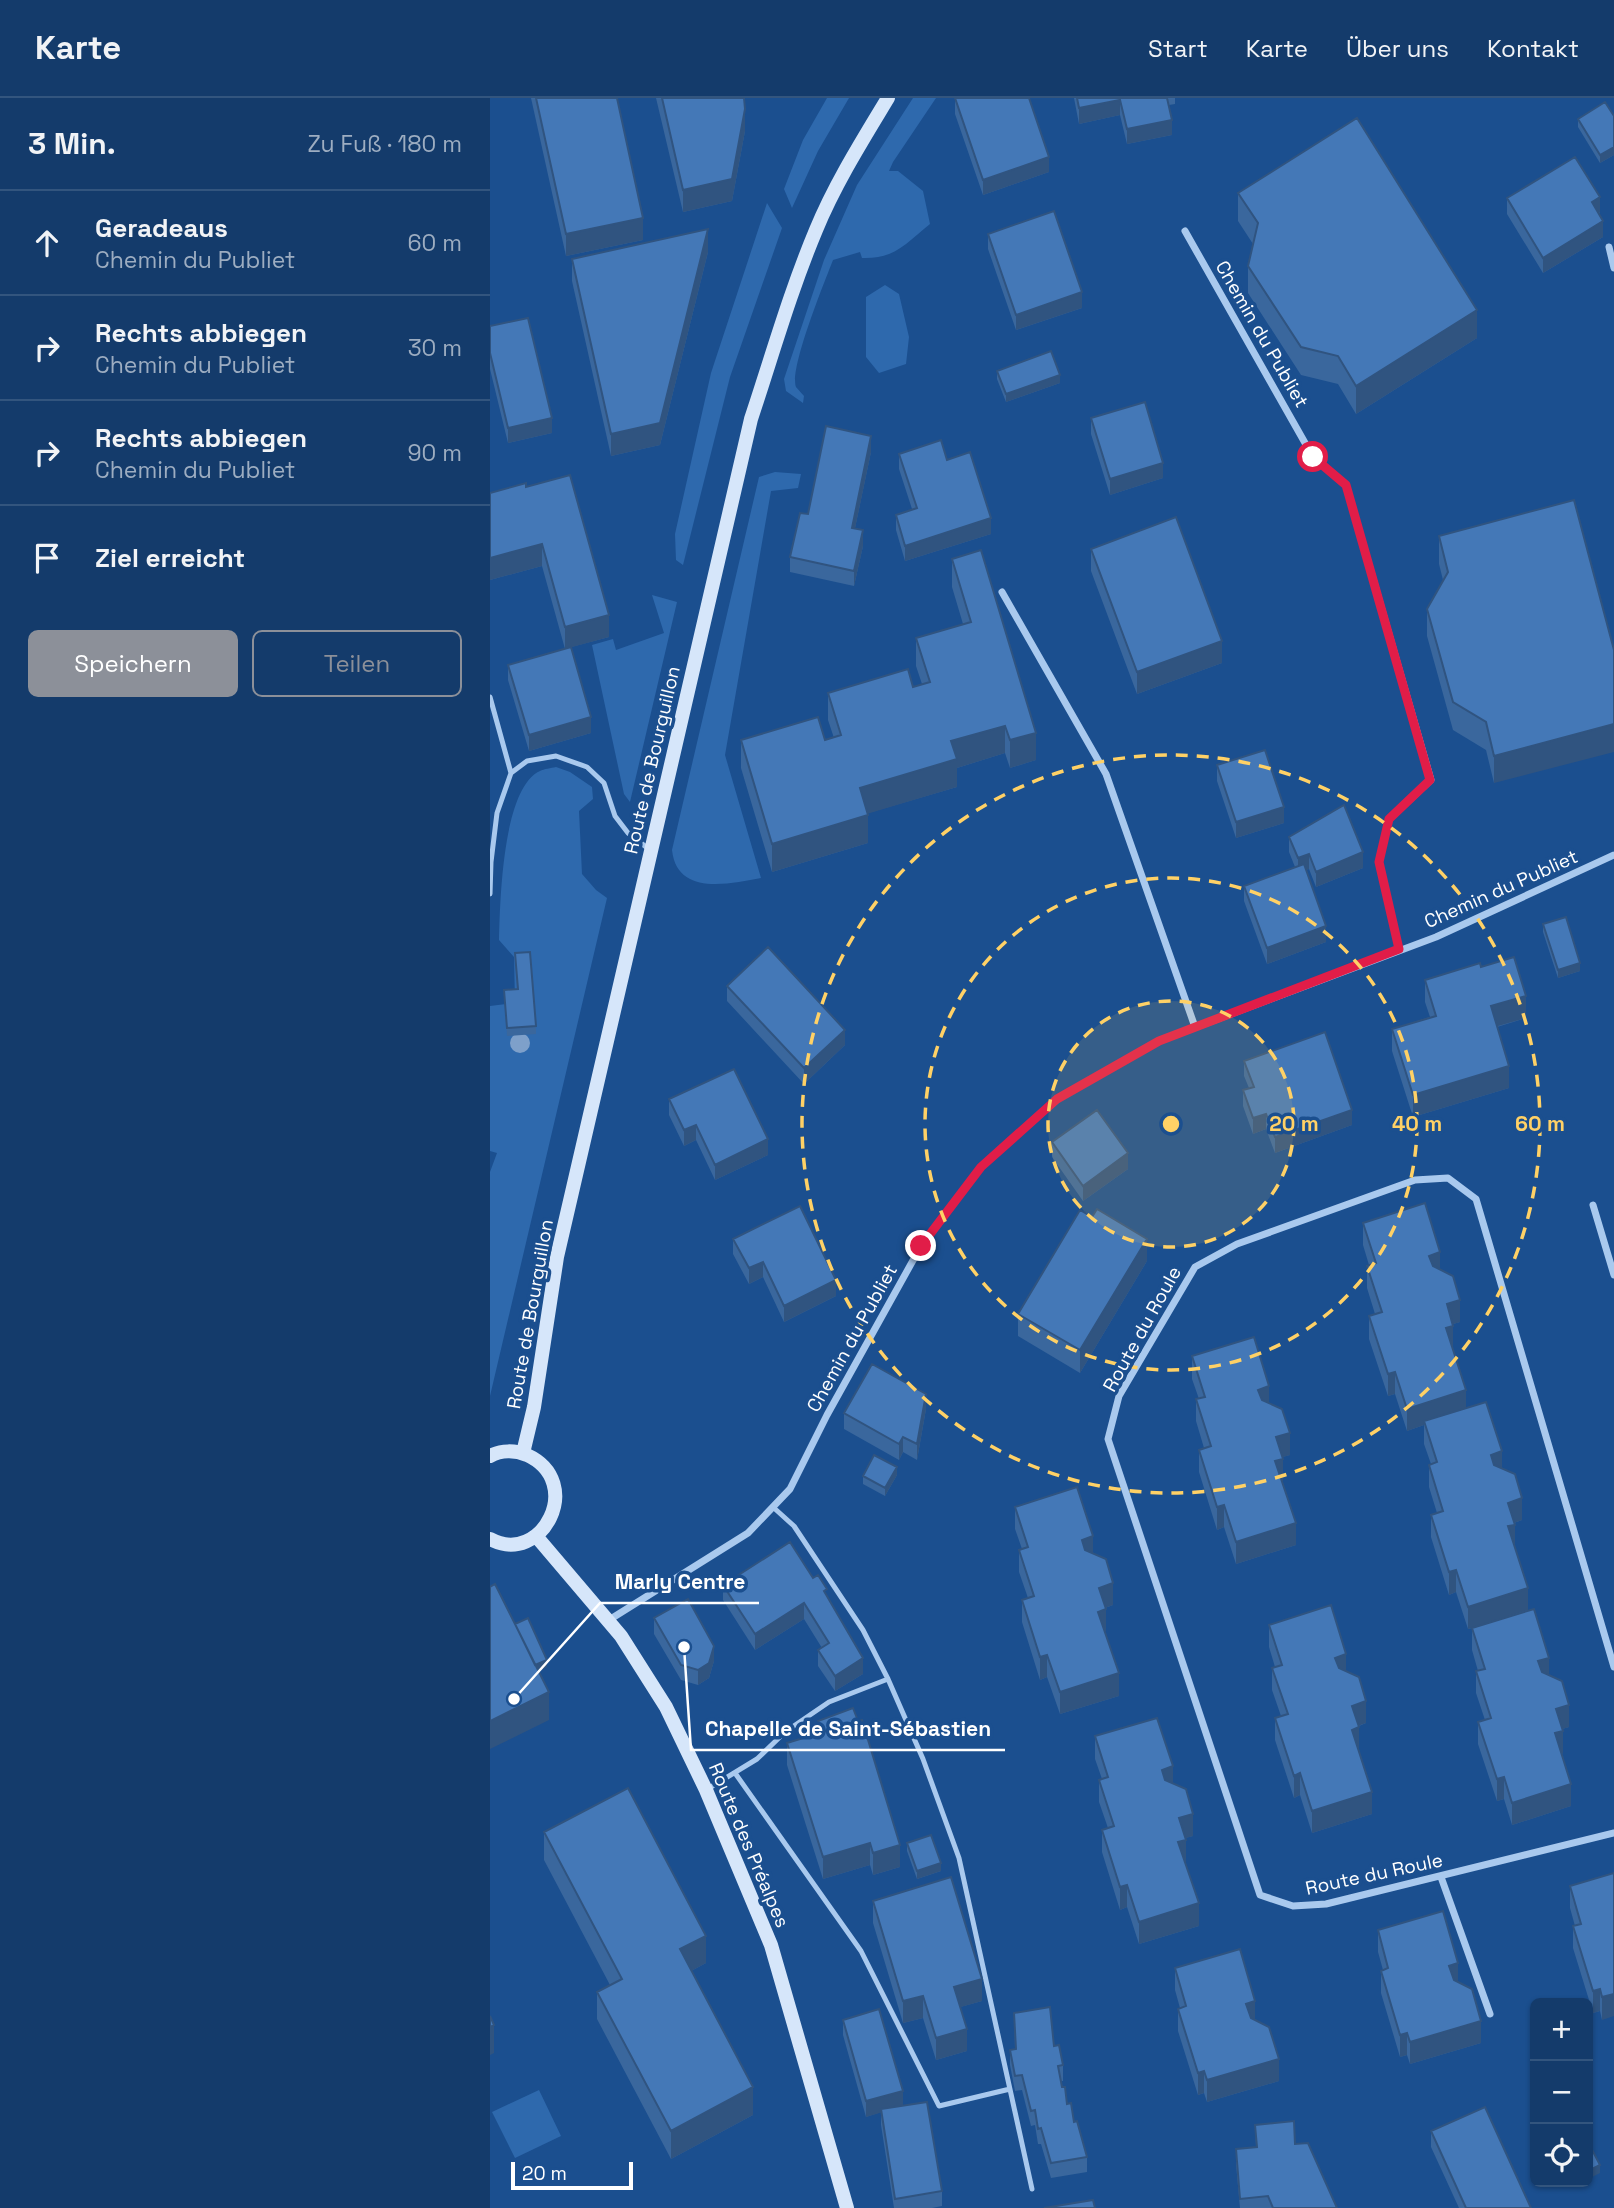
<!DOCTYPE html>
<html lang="de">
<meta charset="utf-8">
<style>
:root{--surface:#143b6b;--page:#1d4271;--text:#f1f3f6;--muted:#9dadc1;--line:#33557e;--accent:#8c9099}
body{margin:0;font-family:"Space Grotesk",sans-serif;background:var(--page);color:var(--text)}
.controls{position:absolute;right:21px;bottom:21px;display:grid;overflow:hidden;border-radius:10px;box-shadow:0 2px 5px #0004}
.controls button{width:63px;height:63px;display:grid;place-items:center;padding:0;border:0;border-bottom:2px solid var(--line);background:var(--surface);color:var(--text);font:35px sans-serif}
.scale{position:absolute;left:21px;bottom:18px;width:122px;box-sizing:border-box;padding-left:7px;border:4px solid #fff;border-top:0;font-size:19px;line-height:24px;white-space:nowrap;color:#fff;-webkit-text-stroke:5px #1b4f8f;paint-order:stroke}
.stop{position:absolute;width:21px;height:21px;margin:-16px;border:5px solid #e11d48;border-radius:50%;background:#fff}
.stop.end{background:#e11d48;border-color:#fff;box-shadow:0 2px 7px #0008}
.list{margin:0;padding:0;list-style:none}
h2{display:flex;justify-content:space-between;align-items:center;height:91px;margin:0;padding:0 28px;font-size:30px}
h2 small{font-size:23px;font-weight:400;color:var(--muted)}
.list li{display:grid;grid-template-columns:46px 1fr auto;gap:21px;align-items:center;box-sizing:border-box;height:105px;padding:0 28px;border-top:2px solid var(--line)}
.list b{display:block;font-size:26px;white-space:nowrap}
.list p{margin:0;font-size:23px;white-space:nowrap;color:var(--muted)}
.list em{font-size:23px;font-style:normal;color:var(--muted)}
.actions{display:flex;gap:14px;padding:21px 28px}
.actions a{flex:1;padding:16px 0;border:2px solid var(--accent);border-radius:10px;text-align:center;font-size:24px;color:var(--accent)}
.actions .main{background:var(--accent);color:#fff}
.icon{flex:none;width:38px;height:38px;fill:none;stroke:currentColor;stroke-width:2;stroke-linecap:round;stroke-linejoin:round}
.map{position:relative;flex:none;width:1124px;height:2110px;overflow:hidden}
header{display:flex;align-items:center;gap:42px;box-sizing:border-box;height:98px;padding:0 35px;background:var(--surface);border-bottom:2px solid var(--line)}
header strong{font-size:33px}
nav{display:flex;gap:38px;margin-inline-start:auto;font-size:24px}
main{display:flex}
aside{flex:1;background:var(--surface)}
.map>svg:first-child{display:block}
.green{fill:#2e69ad}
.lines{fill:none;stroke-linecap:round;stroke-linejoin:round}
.service{stroke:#a9c9ee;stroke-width:5}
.minor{stroke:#a9c9ee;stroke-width:7}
.secondary{stroke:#d6e6fa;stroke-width:14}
.tree{fill:#7ea0ca}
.wall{fill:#3a679d}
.shaded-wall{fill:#305480}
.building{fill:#4478b7;stroke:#305480;stroke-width:2}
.route{stroke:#e11d48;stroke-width:9}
.ring{fill:none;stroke:#ffd166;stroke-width:3.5;stroke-dasharray:12 9}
.labels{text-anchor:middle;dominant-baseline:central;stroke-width:7;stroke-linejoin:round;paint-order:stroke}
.street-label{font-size:19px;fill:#fff;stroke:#1b4f8f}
.centre{fill:#ffd166;stroke:#1b4f8f;stroke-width:3.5}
.ring-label{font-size:21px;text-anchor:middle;font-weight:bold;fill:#ffd166;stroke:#1b4f8f;stroke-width:7;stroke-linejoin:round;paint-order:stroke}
.leader{fill:none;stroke:#fff;stroke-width:2.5}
.callout-dot{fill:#fff;stroke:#1b4f8f;stroke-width:2.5}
.callout-label{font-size:21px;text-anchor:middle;font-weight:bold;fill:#fff;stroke:#1b4f8f;stroke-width:7;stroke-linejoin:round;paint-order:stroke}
</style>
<header>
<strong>Karte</strong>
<nav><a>Start</a><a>Karte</a><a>Über uns</a><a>Kontakt</a></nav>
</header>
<main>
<aside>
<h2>3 Min.<small>Zu Fuß · 180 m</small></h2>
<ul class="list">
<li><svg class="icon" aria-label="ahead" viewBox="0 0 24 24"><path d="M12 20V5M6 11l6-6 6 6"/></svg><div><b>Geradeaus</b><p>Chemin du Publiet</p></div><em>60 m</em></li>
<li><svg class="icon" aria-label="right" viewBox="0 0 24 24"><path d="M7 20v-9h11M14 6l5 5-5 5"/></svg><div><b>Rechts abbiegen</b><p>Chemin du Publiet</p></div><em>30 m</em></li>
<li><svg class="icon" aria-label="right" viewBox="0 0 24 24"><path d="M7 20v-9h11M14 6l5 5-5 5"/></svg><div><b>Rechts abbiegen</b><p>Chemin du Publiet</p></div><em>90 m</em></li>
<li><svg class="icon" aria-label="arrive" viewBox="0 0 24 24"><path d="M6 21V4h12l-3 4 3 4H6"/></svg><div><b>Ziel erreicht</b></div></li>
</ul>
<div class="actions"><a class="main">Speichern</a><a>Teilen</a></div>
</aside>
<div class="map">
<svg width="1124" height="2110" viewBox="0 0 1124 2110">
<rect width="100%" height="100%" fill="#1b4f8f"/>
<path class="green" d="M337 0H359L328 53 302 110 294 91 313 42Z
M423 0H446L403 64 399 73H408L433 93 440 126C415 146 405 161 372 160L370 154 343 162C335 183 299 271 306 289 307 290 313 297 314 298L313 305 296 293 294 281 334 162 367 87Z
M277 105 292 130 240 279 193 467 186 462 185 436 221 275Z
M395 187 409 196 419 239 416 266 389 275 376 259V199Z
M285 374 311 376 308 390 281 393 235 657 271 780C238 786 187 798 182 752L269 379Z
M162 497 187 504 140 704 134 696 102 547 123 541 126 552 174 535Z
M66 669 80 674 102 689 103 701 89 713 92 776 106 792 117 800 0 1298V1074L7 1055 0 1053V908L25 905 24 859 9 842C10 806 12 690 50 673 54 671 61 670 66 669Z
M49 1992 71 2038 25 2060 2 2014Z"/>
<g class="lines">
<path class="service" d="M0 599 21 675
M0 796 1 764 7 715 21 675 37 663 66 658 97 669 114 685 125 718 138 735 160 752
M284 1410 304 1428 373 1532 398 1581 433 1661 469 1760 542 2091
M245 1675 371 1853 449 2008 520 1991
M216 1692 267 1661 295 1634 339 1604 398 1581"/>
<path class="minor" d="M695 133 823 359 856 387 941 682 899 721 889 764 909 851
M1119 149 1124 170
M512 494 616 676 705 929
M1103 1107 1124 1177
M119 1522 258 1435 300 1391 337 1317 431 1148 491 1069 567 1001 669 943 946 839 1124 757
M1124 1569 986 1101 958 1080 925 1082 747 1146 705 1169 629 1298 618 1341 770 1797 803 1808 836 1806 1124 1735
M951 1779 1000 1916"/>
<path class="secondary" d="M33 1355 44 1309 67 1159 261 321C282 258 300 194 326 132 345 86 372 43 398 0
M0 1358C11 1352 25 1352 37 1357 96 1384 52 1469 0 1441
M46 1438 131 1538 176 1609 216 1692 281 1847 357 2110"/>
</g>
<circle class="tree" cx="30" cy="945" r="10"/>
<path class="wall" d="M41 0H127L153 142 76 158Z
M166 0H254L255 33 242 103 193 114Z
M465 0 559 74 493 97 465 16Z
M584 0H685V6L679 7 682 37 637 46 630 17 589 26Z
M1124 18V57L1110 65 1088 29V21Z
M748 95 987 240 866 316 848 286 811 277 758 195V168L763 146 748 123Z
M1017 100 1110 114 1109 116 1113 139 1053 175 1017 116Z
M498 136 592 210 526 232 498 151Z
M218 154 170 347 121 358 82 183V161Z
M0 228 62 335 18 345 0 271Z
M507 273 570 285 516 304 507 281Z
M601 320 673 380 620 397 601 336Z
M381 354 365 430 373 448 364 488 300 474V459L318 416Z
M409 356 457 362 501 436 415 463 406 432V417L422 411 409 371Z
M36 389 119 539 81 549 101 635 39 653 18 582V567L75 551 52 468 0 482V395Z
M949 438 1124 552 1004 685 996 652 963 632 937 538V511L953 482 949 466Z
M601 451 732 565 647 596 601 473Z
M462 461 546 662 520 670 515 655 467 670V689L378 715V745L282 774 251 670V642H335L344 640 338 622V595L423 589 432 586 426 568V540L473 526 462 489Z
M727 667 794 725 746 740 727 683Z
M799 739 873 770 826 789 819 771 816 772 836 844 777 866 754 803V788L805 769 799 754Z
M1053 826 1090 873 1068 880 1053 834Z
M25 855 46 928V936L17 938 14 892 27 891Z
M991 869 1036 920 1007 929 1019 990 923 1019 902 953V931L940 919 935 904V882Z
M237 888 355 947 314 986 237 903Z
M754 963 862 1027 785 1055 776 1031 763 1036 753 1008V992L759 990 754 978Z
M179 1001 278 1057 225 1082 206 1042 194 1048 179 1017Z
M562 1044 638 1071 593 1103 562 1059Z
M873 1125 950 1172 970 1224 963 1226 962 1250 976 1310 1012 1370 1032 1422 1024 1425V1449L1038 1512 1059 1577 1079 1629 1072 1631 1073 1655 1071 1656 1081 1708 1022 1727 1014 1701 1007 1703 988 1646V1624L995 1622 986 1595V1573H988L982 1552V1530L978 1531 966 1494 959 1497 941 1439V1417L947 1415 939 1389V1367L941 1366 934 1346V1327L917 1333 905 1296 898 1298 879 1241V1218L885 1216 877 1190V1168L879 1167 873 1147Z
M243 1141 346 1198 294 1224 273 1179 259 1186 243 1156Z
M657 1163 590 1275 528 1238V1216Z
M702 1258 779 1305 800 1357 792 1359 793 1383H792L806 1447 746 1466 734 1429 727 1432 709 1374V1352L714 1350 706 1323V1301H709L702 1281Z
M436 1311 427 1362 413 1354 409 1362 354 1331V1315Z
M407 1377 395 1398 373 1386V1378Z
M525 1409 603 1455 623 1507 615 1510V1534L629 1598 570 1616 557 1579 550 1582 532 1524V1502L538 1500 529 1474V1452L532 1451 525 1431Z
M323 1480 337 1498 373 1576 345 1593 328 1568V1552L332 1550 314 1521 265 1552 233 1502V1487Z
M164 1520 224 1563 219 1580 208 1587 191 1582 164 1536Z
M779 1527 856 1573 876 1625 869 1628V1651L868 1652 882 1716 822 1735 810 1697 804 1700 785 1642V1620L791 1618 782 1592V1570L785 1569 779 1549Z
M328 1623 410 1769 383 1777 380 1767 333 1781 297 1667V1645L329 1635 328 1631Z
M605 1638 683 1685 703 1738 695 1740 696 1764H695L709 1828 649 1846 637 1809 630 1812 612 1754V1732L618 1730 609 1704V1682L612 1681 605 1661Z
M54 1734 216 1865 201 1873 263 2017 181 2061 107 1921V1894L120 1887 54 1762Z
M417 1745 451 1773 427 1781 417 1753Z
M1124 1775 1112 1922 1110 1913 1103 1915 1083 1850V1828H1085L1080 1810V1788Z
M383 1803 492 1903 470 1909 477 1953 446 1962 433 1920 413 1925 383 1825Z
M888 1832 968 1884 991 1945 920 1966 917 1957 910 1959 891 1895V1873L893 1872 888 1854Z
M685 1870 765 1922 789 1983 717 2004 714 1995 708 1997 688 1933V1911L690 1910 685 1892Z
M524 1915 564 1948 573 1967V1983H571L577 2006 597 2059V2074L561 2080 551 2046H548L545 2027 541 2028 532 1992 525 1993 520 1967V1952L525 1951Z
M353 1922 413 2008 452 2093V2108L442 2110H404L391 2027V2014L376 2019 353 1937Z
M765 2027 805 2046 847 2110H750L746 2066V2051L766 2049Z
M941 2033 1041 2110H969L941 2049Z"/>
<path class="shaded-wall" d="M630 2V17L589 26V10Z
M255 11V33L242 103 193 114V92Z
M682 22V37L637 46V31Z
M1124 49V57L1110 65V57Z
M559 59V74L493 97V82Z
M1110 99V114L1102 120V104Z
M153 120V142L76 158V136Z
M1113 123V139L1053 175V160Z
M218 131V154L170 347 121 358V336Z
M592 194V210L526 232V217Z
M987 212V240L866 316V288Z
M570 277V285L516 304V296Z
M62 320V335L18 345V330Z
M381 338V354L362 445V430Z
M673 365V380L620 397V381Z
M501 420V436L415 463V448Z
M373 432V448L364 488V473Z
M52 446V468L0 482V460Z
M119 517V539L75 551V529Z
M732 543V565L647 596V574Z
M101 619V635L39 653V637Z
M1124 626V654L1004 685V658Z
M515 628V655L467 670V689L370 718V690L461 643Z
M546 635V662L520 670V642Z
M794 709V725L746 740V724Z
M378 717V745L282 774V746Z
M873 754V770L826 789V774Z
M819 756V771L808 776V760Z
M836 828V844L777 866V850Z
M1090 865V873L1068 880V872Z
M1036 898V920L1001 930V908Z
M355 932V947L314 986V970Z
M1019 968V990L923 1019V997Z
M862 1012V1027L785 1055V1039Z
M776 1016V1031L763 1036V1020Z
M206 1027V1042L194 1048V1032Z
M278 1041V1057L225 1082V1067Z
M638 1055V1071L593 1103V1088Z
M657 1141V1163L590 1275V1252Z
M950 1154V1177L939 1180V1158Z
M273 1164V1179L259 1186V1170Z
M346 1182V1198L294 1224V1208Z
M970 1202V1224L957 1228V1206Z
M963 1228V1250L956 1252V1230Z
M905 1274V1296L898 1298V1276Z
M779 1288V1310L768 1314V1292Z
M976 1292V1314L934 1323V1327L917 1333V1311Z
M436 1296V1311L427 1362V1346Z
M800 1335V1357L786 1361V1339Z
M413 1339V1354L409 1362V1346Z
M1012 1353V1375L1001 1379V1357Z
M793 1361V1383L785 1385V1363Z
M407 1369V1377L395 1398V1390Z
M1032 1400V1422L1018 1427V1405Z
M734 1407V1429L727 1432V1409Z
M806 1425V1447L746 1466V1444Z
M1025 1427V1449L1018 1451V1428Z
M603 1438V1460L592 1464V1442Z
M966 1472V1494L959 1497V1474Z
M623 1485V1507L609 1512V1490Z
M1038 1490V1512L978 1531V1509Z
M314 1505V1521L265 1552V1536Z
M616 1511V1533L608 1536V1514Z
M224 1548V1563L219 1580 208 1587V1572Z
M856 1556V1578L845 1582V1560Z
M557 1557V1579L550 1582V1559Z
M373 1560V1576L345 1593V1578Z
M1059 1560V1582L1048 1585V1563Z
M57 1562V1569L37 1580V1572Z
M629 1575V1598L570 1616V1594Z
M59 1594V1622L0 1651V1623Z
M876 1603V1625L862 1630V1608Z
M1079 1607V1629L1066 1633V1611Z
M869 1629V1651L862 1654V1632Z
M1073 1633V1655L1065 1658V1635Z
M683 1668V1691L672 1694V1672Z
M810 1675V1697L804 1700V1678Z
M1014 1679V1701L1007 1703V1681Z
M1081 1686V1708L1022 1727V1705Z
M882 1694V1716L822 1735V1713Z
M703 1716V1738L689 1742V1720Z
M696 1742V1764L688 1766V1744Z
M380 1745V1767L333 1781V1759Z
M410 1747V1769L383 1777V1755Z
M451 1765V1773L427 1781V1773Z
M637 1787V1809L630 1812V1789Z
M709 1805V1828L649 1846V1824Z
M216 1838V1865L190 1879V1851Z
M968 1865V1887L959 1890V1868Z
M492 1881V1903L464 1911V1889Z
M1110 1891V1913L1103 1915V1893Z
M1124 1896V1918L1112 1922V1899Z
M433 1898V1920L413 1925V1903Z
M765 1903V1925L756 1928V1906Z
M991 1923V1945L920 1966V1944Z
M4 1927V1955L0 1957V1929Z
M477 1931V1953L446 1962V1940Z
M917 1935V1957L910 1959V1937Z
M789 1961V1983L717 2004V1982Z
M714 1973V1995L708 1997V1975Z
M263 1989V2017L181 2061V2033Z
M413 1993V2008L376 2019V2003Z
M1110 2067V2075L1098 2081V2073Z
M1082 2084H1092L1082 2089Z"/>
<path class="building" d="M46 0H127L153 120 76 136Z
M172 0H254L255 11 242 81 193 92Z
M465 0H539L559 59 493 82Z
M587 0H677L682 22 637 31 630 2 589 10Z
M1115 4 1124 18V49L1110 57 1088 21Z
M867 20 987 212 866 288 848 258 811 249 758 168 768 125 748 95Z
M1085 59 1110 99 1102 104 1113 123 1053 160 1017 100Z
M564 113 592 194 526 217 498 136Z
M218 131 170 325 121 336 82 161Z
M38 220 62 320 18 330 0 255V228Z
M561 253 570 277 516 296 507 273Z
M655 304 673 365 620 381 601 320Z
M336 328 381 338 362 430 373 432 364 473 300 459 310 415 318 416Z
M451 342 457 362 480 354 501 420 415 448 406 417 427 410 409 356Z
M80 377 119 517 75 529 52 446 0 460V395L36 385V389Z
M1084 402 1124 552V626L1004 658 996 624 963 604 937 511 958 474 949 438Z
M686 419 732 543 647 574 601 451Z
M491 452 546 635 520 642 515 628 461 643 467 661 370 690 378 717 282 746 251 642 328 619 335 642 351 637 338 595 418 571 423 589 440 584 426 540 481 524 462 461Z
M81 549 101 619 39 637 18 567Z
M775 652 794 709 746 724 727 667Z
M854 707 873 754 826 774 819 756 808 760 799 739Z
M814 766 836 828 777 850 754 788Z
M1076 819 1090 865 1068 872 1053 826Z
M278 849 355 932 314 970 237 888Z
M40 854 46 928 17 930 14 892 28 891 25 855Z
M1024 859 1036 898 1001 908 1019 968 923 997 902 931 946 918 935 882 990 865 991 869Z
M835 934 862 1012 785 1039 776 1016 763 1020 753 992 764 989 754 963Z
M244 971 278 1041 225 1067 206 1027 194 1032 179 1001Z
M607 1012 638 1055 593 1088 562 1044Z
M935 1105 950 1154 939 1158 943 1168 963 1178 970 1202 957 1206 963 1228 956 1230 976 1292 917 1311 905 1274 898 1276 879 1218 892 1214 877 1168 886 1165 873 1125Z
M310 1108 346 1182 294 1208 273 1164 259 1170 243 1141Z
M607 1111 657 1141 590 1252 528 1216 590 1112 602 1119Z
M764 1239 779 1288 768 1292 772 1302 792 1311 800 1335 786 1339 793 1361 785 1363 806 1425 746 1444 734 1407 727 1409 709 1352 721 1348 706 1301 715 1299 702 1258Z
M382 1266 436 1296 427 1346 413 1339 409 1346 354 1315Z
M996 1304 1012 1353 1001 1357 1004 1367 1025 1376 1032 1400 1018 1405 1025 1427 1018 1428 1038 1490 978 1509 966 1472 959 1474 941 1417 953 1413 939 1367 947 1364 934 1323Z
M384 1357 407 1369 395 1390 373 1378Z
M587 1389 603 1438 592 1442 595 1452 616 1461 623 1485 609 1490 616 1511 608 1514 629 1575 570 1594 557 1557 550 1559 532 1502 544 1498 529 1452 538 1449 525 1409Z
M300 1444 323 1480 328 1477 337 1491 334 1493 373 1560 345 1578 328 1552 339 1545 314 1505 265 1536 233 1487Z
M5 1486 59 1594 0 1623V1489Z
M198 1501 224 1548 219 1565 208 1572 191 1567 164 1520Z
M841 1507 856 1556 845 1560 849 1570 869 1579 876 1603 862 1608 869 1629 862 1632 882 1694 822 1713 810 1675 804 1678 785 1620 798 1616 782 1570 792 1567 779 1527Z
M1044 1511 1059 1560 1048 1563 1052 1574 1072 1583 1079 1607 1066 1611 1073 1633 1065 1635 1081 1686 1022 1705 1014 1679 1007 1681 988 1624 1001 1620 986 1573 995 1571 982 1530Z
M38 1520 57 1562 45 1567 25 1526Z
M363 1610 368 1623 332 1634 328 1623Z
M667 1620 683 1668 672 1672 675 1682 696 1691 703 1716 689 1720 696 1742 688 1744 709 1805 649 1824 637 1787 630 1789 612 1732 624 1728 609 1682 618 1679 605 1638Z
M372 1622 410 1747 383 1755 380 1745 333 1759 297 1645Z
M138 1690 216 1838 190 1851 263 1989 181 2033 107 1894 132 1881 54 1734Z
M441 1737 451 1765 427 1773 417 1745Z
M1124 1775V1896L1112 1899 1110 1891 1103 1893 1083 1828 1091 1826 1080 1788Z
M461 1779 492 1881 464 1889 477 1931 446 1940 433 1898 413 1903 383 1803Z
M953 1813 968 1865 959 1868 964 1882 982 1891 991 1923 920 1944 917 1935 910 1937 891 1873 898 1870 888 1832Z
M750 1851 765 1903 756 1906 761 1920 779 1929 789 1961 717 1982 714 1973 708 1975 688 1911 696 1908 685 1870Z
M560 1909 564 1948 569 1947 573 1967 568 1968 572 1989H575L577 2006 581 2005 584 2024 587 2023 597 2059 561 2065 551 2030 548 2031 545 2012 541 2013 532 1977 525 1978 520 1952 526 1951 524 1915Z
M389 1911 413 1993 376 2003 353 1922Z
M0 1918 4 1927 0 1929Z
M437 2004 452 2093 405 2101 391 2011Z
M995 2009 1041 2110H976L941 2033Z
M804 2023 805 2046 818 2045 847 2110H783L778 2098 750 2101 746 2051 767 2049 765 2027Z
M1098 2044 1110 2067 1098 2073Z
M603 2102 605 2110H554Z"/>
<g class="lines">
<path class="route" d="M431 1148 491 1069 567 1001 669 943 909 851 889 764 899 721 940 682 856 387 823 359"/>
</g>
<circle cx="681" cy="1026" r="123" fill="#ffd166" fill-opacity=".12"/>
<g class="ring">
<circle cx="681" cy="1026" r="123"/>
<circle cx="681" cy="1026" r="246"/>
<circle cx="681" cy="1026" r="369"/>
</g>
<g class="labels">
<g class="street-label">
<text transform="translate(772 236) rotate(60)">Chemin du Publiet</text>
<text transform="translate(162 662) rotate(-77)">Route de Bourguillon</text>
<text transform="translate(1011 791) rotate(-24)">Chemin du Publiet</text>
<text transform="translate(40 1216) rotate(-80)">Route de Bourguillon</text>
<text transform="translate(652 1231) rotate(-61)">Route du Roule</text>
<text transform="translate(362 1240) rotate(-61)">Chemin du Publiet</text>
<text transform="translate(259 1747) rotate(67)">Route des Préalpes</text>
<text transform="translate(884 1776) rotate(-12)">Route du Roule</text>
</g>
</g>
<circle cx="681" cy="1026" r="10" class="centre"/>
<g class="ring-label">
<text x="804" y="1033">20 m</text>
<text x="927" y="1033">40 m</text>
<text x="1050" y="1033">60 m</text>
</g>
<path class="leader" d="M24 1601L110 1505H269M194 1549L201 1652H515"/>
<g class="callout-dot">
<circle cx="24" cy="1601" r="7"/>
<circle cx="194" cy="1549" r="7"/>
</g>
<g class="callout-label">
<text x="190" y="1491">Marly Centre</text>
<text x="358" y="1638">Chapelle de Saint-Sébastien</text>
</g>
</svg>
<div class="controls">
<button>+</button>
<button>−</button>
<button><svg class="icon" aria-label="locate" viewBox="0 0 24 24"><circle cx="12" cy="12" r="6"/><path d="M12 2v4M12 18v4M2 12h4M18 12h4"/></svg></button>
</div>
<div class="scale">20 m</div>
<div class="stop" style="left:823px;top:359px"></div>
<div class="stop end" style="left:431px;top:1148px"></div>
</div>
</main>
